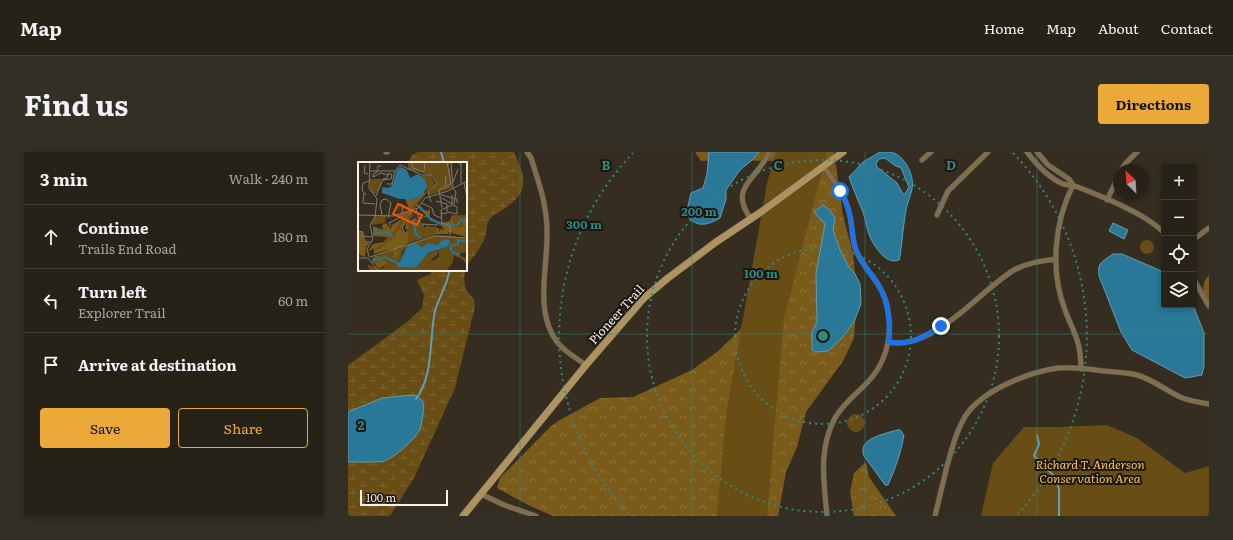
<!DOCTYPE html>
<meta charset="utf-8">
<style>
:root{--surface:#272218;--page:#332f25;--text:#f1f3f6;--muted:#a4a4a2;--line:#433f37;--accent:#eba939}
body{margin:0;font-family:Literata,serif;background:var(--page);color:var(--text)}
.controls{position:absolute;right:12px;top:12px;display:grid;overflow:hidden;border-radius:4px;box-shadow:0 2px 6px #0003}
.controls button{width:36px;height:36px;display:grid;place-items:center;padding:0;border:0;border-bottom:1px solid var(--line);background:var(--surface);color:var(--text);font:20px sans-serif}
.compass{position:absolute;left:765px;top:12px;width:36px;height:36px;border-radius:50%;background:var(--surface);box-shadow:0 2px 6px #0003;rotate:335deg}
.scale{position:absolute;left:12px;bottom:10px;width:88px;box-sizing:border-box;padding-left:4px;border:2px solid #f6f1e9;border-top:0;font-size:11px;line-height:14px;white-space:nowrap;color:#f6f1e9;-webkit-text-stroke:3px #191610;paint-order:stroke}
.stop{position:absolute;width:12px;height:12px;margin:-9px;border:3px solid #1a73e8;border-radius:50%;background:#fff}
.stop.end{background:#1a73e8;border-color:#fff;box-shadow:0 1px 4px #0008}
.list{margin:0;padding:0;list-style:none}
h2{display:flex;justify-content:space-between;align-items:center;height:52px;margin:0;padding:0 16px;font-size:17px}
h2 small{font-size:13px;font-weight:400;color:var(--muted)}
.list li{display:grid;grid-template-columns:26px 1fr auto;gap:12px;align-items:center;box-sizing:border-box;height:64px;padding:0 16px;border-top:1px solid var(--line)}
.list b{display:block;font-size:15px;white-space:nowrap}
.list p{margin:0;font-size:13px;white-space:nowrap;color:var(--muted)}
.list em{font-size:13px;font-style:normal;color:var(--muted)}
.actions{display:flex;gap:8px;padding:12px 16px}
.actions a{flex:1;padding:9px 0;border:1px solid var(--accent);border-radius:4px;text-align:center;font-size:14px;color:var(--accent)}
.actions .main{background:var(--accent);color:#111}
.icon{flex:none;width:22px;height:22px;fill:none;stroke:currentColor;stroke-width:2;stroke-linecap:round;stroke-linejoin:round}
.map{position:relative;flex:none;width:861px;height:364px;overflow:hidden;border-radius:4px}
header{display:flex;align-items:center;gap:24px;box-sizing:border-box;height:56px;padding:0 20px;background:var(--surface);border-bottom:1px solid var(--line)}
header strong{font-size:19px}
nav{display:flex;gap:22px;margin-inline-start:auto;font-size:14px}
.intro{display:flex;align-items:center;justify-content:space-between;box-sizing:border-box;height:96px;padding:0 24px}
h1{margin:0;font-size:28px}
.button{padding:10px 18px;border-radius:4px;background:var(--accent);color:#111;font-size:14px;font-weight:700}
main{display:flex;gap:24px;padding:0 24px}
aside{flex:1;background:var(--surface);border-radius:4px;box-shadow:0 2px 6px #0003}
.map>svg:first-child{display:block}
.forest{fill:url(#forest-crowns)}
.wetland{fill:url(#wetland-marsh)}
.park{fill:#684d14}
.water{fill:#297898;stroke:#669cb0;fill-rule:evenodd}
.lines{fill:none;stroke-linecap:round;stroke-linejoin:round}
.stream{stroke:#669cb0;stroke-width:2}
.street-casing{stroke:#4f483c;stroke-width:6}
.secondary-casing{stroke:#4f483c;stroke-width:8}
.street{stroke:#7f6f4f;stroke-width:5}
.secondary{stroke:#ad935f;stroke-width:7}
.route{stroke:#1a73e8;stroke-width:5}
.grid{fill:none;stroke:#328880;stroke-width:1;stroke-opacity:0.55}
.ring{fill:none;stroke:#328880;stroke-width:2;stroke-dasharray:2 4}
.labels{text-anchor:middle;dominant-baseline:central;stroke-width:4;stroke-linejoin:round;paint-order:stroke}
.street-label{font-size:12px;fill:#f6f1e9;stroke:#191610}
.park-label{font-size:12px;font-style:italic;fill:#fac151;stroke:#191610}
.inset-river{fill:none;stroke:#297898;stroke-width:2}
.inset-road{fill:none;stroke:#827b70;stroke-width:1}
.view{fill:#e8590c;fill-opacity:0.15;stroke:#e8590c;stroke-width:2}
.inset-edge{fill:none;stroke:#f6f1e9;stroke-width:2}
.grid-label{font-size:13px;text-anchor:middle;font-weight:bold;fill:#328880;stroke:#191610;stroke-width:4;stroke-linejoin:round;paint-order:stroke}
.centre{fill:#328880;stroke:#191610;stroke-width:2}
.ring-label{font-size:12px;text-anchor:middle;font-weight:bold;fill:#328880;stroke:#191610;stroke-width:4;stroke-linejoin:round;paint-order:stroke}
</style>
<header>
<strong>Map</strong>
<nav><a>Home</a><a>Map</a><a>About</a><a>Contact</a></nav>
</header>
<div class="intro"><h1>Find us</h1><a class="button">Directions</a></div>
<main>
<aside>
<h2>3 min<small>Walk · 240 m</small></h2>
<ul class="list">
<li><svg class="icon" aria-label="ahead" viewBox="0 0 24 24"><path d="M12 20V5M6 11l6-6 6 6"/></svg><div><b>Continue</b><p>Trails End Road</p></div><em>180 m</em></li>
<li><svg class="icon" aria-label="left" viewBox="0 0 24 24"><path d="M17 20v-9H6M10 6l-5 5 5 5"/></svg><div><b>Turn left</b><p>Explorer Trail</p></div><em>60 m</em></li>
<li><svg class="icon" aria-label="arrive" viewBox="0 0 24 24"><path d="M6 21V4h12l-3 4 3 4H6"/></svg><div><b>Arrive at destination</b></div></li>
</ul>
<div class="actions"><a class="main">Save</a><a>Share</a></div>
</aside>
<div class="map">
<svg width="861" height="364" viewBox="0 0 861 364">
<defs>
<pattern id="forest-crowns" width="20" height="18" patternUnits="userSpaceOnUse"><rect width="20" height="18" fill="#7b5b1a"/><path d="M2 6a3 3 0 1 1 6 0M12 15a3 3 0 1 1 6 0" fill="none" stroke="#8e733b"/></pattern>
<pattern id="wetland-marsh" width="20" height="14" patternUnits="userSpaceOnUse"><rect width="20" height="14" fill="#684d14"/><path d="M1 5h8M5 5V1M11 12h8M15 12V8" fill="none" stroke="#7e6736"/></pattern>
</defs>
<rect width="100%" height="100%" fill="#342d20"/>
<path class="forest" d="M347 0H486L495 63 505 102 509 140 506 186 495 209 458 260 449 295 438 320 430 364H205L182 354 149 336 152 326 203 274 212 268 252 246 285 245 344 218 369 200 392 178 408 148 430 9 370 8 353 9Z
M861 123V149C854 141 853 131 861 123Z
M518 310 521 325 548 364H506L502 340 506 321Z"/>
<path class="wetland" d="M70 0H166C177 25 183 39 157 56 152 60 146 62 142 67 138 73 139 79 137 85 134 95 125 105 119 114L118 118V11H60L64 3Z
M83 118H118L116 126 118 138 126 147 127 155 107 236 66 326 42 364H0V213L59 170 74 156 76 143 69 128 83 122Z"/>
<path class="park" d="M428 0H479L436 166 419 364H369L378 262 419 31Z
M792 95a7 7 0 1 1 14 0a7 7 0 1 1-14 0Z
M499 271a9 9 0 1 1 18 0a9 9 0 1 1-18 0Z
M759 273 789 286 837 321 861 314V364H633L645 311 676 275H710Z"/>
<path class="water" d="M361 0H411L403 9 392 18 378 38V47L372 66C360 73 350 76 340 65L339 58 343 41 355 36 359 22Z
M532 0C535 0 539 0 542 0 556 2 567 23 564 37 562 46 558 54 557 64 555 77 554 90 552 104L551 108C539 113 528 97 523 87 519 79 518 69 515 60 510 48 505 37 501 25L515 10ZM537 6 546 13 553 16 561 35 557 42H555L549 31 529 15 528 12 531 7Z
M475 53 482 58 487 66 485 78 492 98 501 115 507 122 512 132 513 152 506 170 494 186 480 199 469 200 464 198V180L469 170 468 121 477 72 466 60Z
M765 71 780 78 776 87 761 79Z
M765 102H774L816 120V153H845L856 181V214L854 223 837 226 784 198 773 180 751 124C749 110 754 110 765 102Z
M64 243C75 245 77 252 75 261 74 266 74 272 72 277 67 288 44 308 33 310L30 309 28 310H0V260L34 246Z
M549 278H552L556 283C553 301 547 317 540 333H537L516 304C509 286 537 282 549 278Z"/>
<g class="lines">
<path class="stream" d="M93 0 96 11
M68 247C86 223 81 187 87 159 89 151 93 144 96 136 99 130 100 124 102 118
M689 283 691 292 686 304 707 325 711 337V364"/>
<g class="street-casing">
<path id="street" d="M38 0H39
M179 0 183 6C191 31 199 53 199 80 200 115 186 159 209 190 217 200 228 206 238 213
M679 0C688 12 701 26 715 32 719 33 724 33 727 34 751 43 800 63 816 81
M689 0 700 13 721 27 725 33
M574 8 583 0
M476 15C486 29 497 43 501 60 505 73 503 86 508 98 513 112 524 122 531 134 536 142 539 151 540 160 545 186 537 213 518 232 507 243 495 252 487 266 470 298 476 329 479 364
M773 18 778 11 789 0
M725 33C706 71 702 119 717 158 726 182 733 189 733 217
M759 48 771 23
M589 63 600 39 640 0
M403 67C379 34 411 27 421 0
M846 87 861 76
M846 128 861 154
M541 190C586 199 631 139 666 118 679 111 693 109 708 107
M133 342 156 353 188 364
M587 364C591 347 595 331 599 314 604 297 608 279 618 263 635 238 681 220 710 216 725 215 741 217 755 219 766 220 778 220 789 223 804 227 817 238 832 245 841 249 851 250 861 252"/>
</g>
<g class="secondary-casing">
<path id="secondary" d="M115 364 238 213 296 146 320 126 368 90 413 60 495 0"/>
</g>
<use href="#street" class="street"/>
<use href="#secondary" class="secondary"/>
</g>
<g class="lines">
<path class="route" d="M492 39C498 49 502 60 503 71 505 80 505 89 508 98 513 112 524 121 531 134 541 151 542 170 541 190 563 194 575 185 593 174"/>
</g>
<path class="grid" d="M172 0V364M344 0V364M517 0V364M689 0V364M0 182H861"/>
<g class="ring">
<circle cx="475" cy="184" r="88"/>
<circle cx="475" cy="184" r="176"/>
<path d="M280 362A264 264 0 0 1 285 1M665 1A264 264 0 0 1 670 362"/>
</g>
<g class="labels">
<g class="street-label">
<text transform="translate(268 162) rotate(-48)">Pioneer Trail</text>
</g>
<g class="park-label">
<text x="742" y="312">Richard T. Anderson<tspan x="742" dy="14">Conservation Area</tspan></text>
</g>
</g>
<g transform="translate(10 10)">
<rect width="109" height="109" fill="#342d20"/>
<path d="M50 0H93L90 5H92L94 26 72 33 70 31 79 23 76 14 50 7ZM17 53H28L27 61 13 63ZM81 86 87 88 91 86V90L96 93 95 100 88 109H63L72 98 81 99Z" fill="#684d14"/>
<path d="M71 28 59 42 66 48 70 49 72 46V55L83 61 92 59 94 53H109V75L90 70 91 72H79L55 79 46 83 49 84 37 97 29 92 33 87 16 92V86L10 89 15 82 26 80 30 75 15 74V64L25 68 24 63 28 61 33 67 34 63 44 57 40 54 52 48 47 37H57ZM58 44 68 53 62 57 69 55 85 65V69L83 66 81 70V66L72 67 70 63 67 66 56 58 51 62 50 57 47 66 50 68 46 72 43 66ZM0 69 4 70 8 79H13L8 85 7 95 0 92ZM25 93 24 96 31 101 20 107 14 97 17 94Z" fill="#7b5b1a" fill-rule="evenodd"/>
<path d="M81 73 98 74 95 83 109 84V90L102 91V94L109 96V103L104 97 91 91V86L87 88 81 86 80 92 70 100 63 109H12L9 102 20 107 26 106 28 101 31 100 22 97 25 93 29 92 37 97 46 85 41 101 39 100 40 105 58 106 70 91 78 89 81 87 92 84 89 77 79 83 70 81 64 85 57 81Z" fill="#684d14"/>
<path d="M73 13 78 24 68 30 50 52 36 75 21 87 0 91 17 87 28 80 51 48 68 30V20L63 14ZM12 17H23V24L17 32 12 29ZM94 53H109V58H105V65H96ZM55 58 66 66 78 64V73L50 81V63ZM76 74 109 76V88L97 87 94 78 92 84V76L70 77 41 88 40 91 34 94 28 93 20 97 22 102 20 100 14 101V98L22 95 21 92 35 87 36 92H39V86ZM83 93V107L72 109V102Z" fill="#684d14"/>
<path d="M43 5 49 8 52 16 60 12 67 17 69 24 65 33 56 37H42L24 31V25L31 26 35 22 39 7ZM86 77 91 78V84L70 91 58 106 39 105V100L41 101 49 84 57 81 64 85 70 81 79 83Z" fill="#297898"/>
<path class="inset-river" d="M62 45 73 58 87 63M55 59 58 72 63 76M89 62 99 63 103 58 109 57M16 67 19 71 30 70 35 75M92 84 100 82V78L109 80M92 84 94 90 102 93M14 99 27 95 40 101"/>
<path class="inset-road" d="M53 0 55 6 66 10 67 0M93 0 95 26M99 0 103 2V21M7 3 6 11 10 12M23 4H20L19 10 15 12V15L23 11 30 13M12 9H37M95 20 100 7M106 21 109 35M29 22H34L37 9 42 3 64 13H74L79 22 70 30 73 40M87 26 88 14M6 31 5 41 17 42M8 33 4 28 5 21 11 19M83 33 99 37V41M18 34 25 17 29 16 31 11 34 13 33 17 24 18M84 36 94 42V33M78 39 89 42V51L83 52M63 41 74 46 76 53 83 56M41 42 45 43 44 51M84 46 81 28 93 22 89 0M58 47 62 60M90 50 99 52V45L95 43M0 53 36 54 60 46 67 36 90 29 109 19M24 53 22 43 24 38 28 37 33 41 30 56M51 61 57 57 66 64M64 62 80 63M33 64 31 61 41 56 39 53M0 69 5 70V74L14 75M47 72 44 65 53 54V48M92 73V64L84 61 83 48 96 42 98 30 95 26M11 95 9 87 15 77 12 63 17 55 19 37 11 26 12 0M12 95 77 74 109 76M0 96H10L20 109"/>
<path class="view" d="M40 42 64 53 59 63 35 52Z"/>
<rect width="109" height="109" class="inset-edge"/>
</g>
<g class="grid-label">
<text x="258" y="18">B</text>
<text x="430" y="18">C</text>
<text x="603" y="18">D</text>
<text x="13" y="278">2</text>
</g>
<circle cx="475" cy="184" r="6" class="centre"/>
<g class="ring-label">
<text x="351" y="64">200 m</text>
<text x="236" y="77">300 m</text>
<text x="413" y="126">100 m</text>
</g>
</svg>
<div class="controls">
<button>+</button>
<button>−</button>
<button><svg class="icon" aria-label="locate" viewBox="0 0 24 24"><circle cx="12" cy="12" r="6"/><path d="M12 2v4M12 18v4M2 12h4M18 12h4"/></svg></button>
<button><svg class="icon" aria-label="layers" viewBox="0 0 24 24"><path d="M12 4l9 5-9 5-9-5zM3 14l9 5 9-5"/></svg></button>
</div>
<svg class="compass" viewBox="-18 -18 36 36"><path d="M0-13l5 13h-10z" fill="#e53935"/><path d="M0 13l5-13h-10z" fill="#a4a4a2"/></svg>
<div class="scale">100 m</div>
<div class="stop" style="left:492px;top:39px"></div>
<div class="stop end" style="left:593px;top:174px"></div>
</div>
</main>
